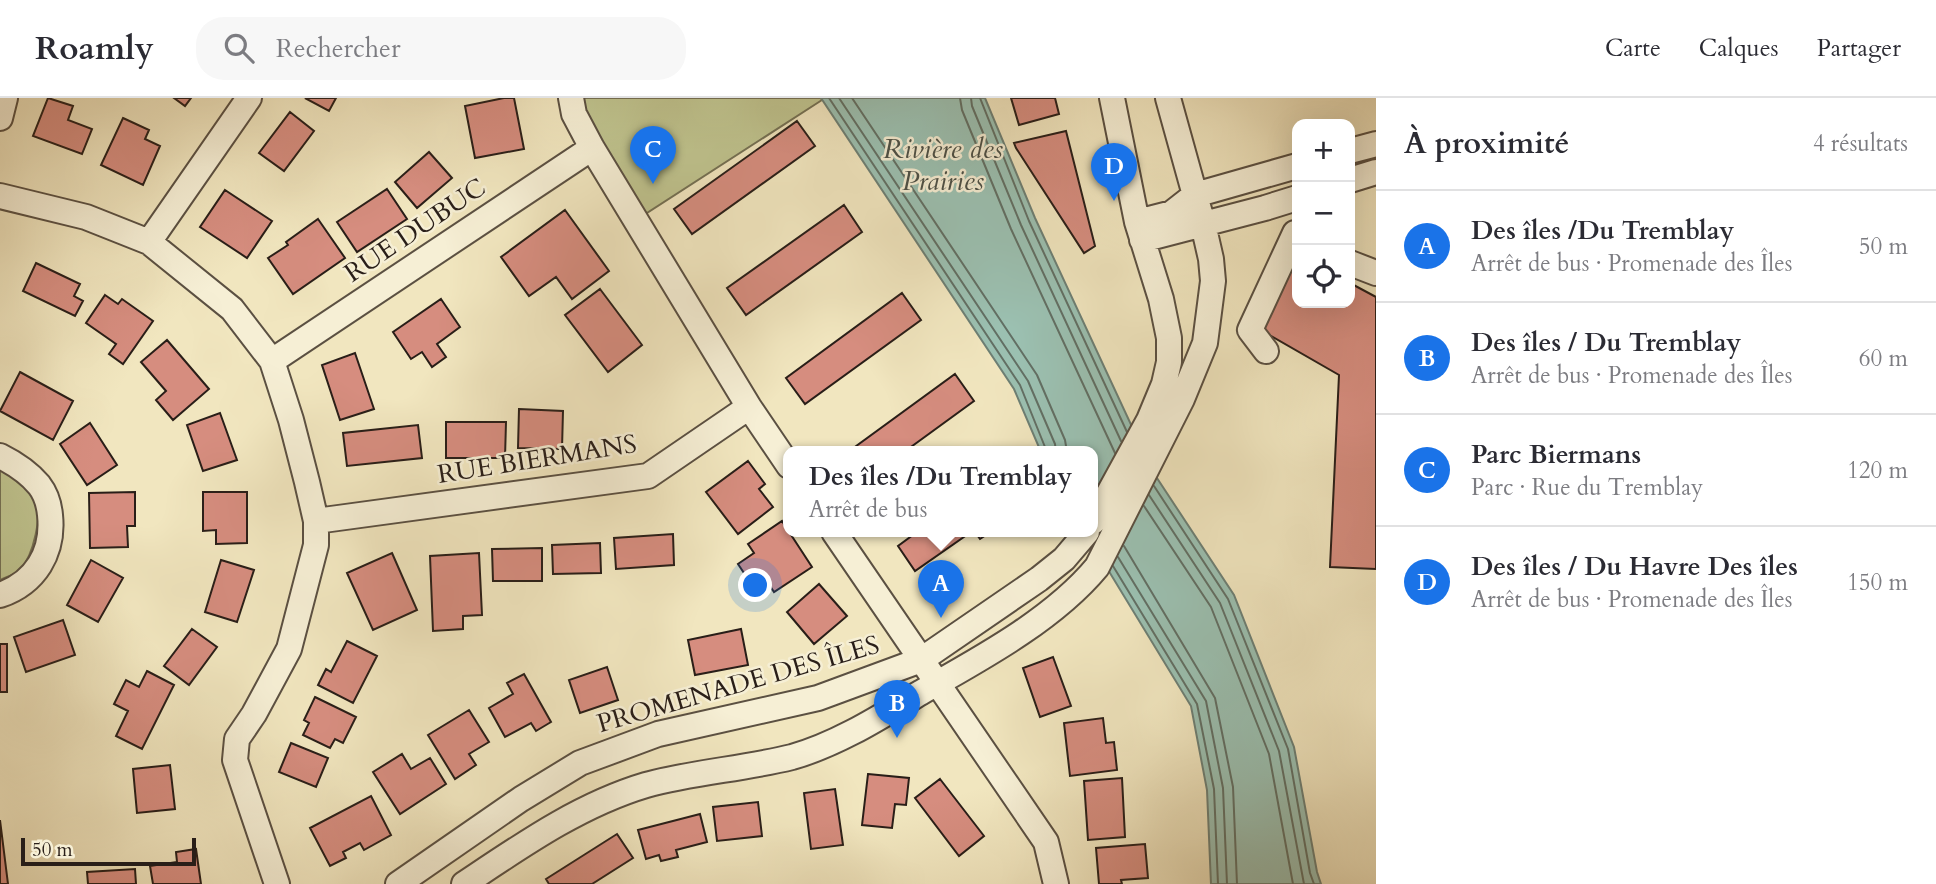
<!DOCTYPE html>
<html lang="fr">
<meta charset="utf-8">
<style>
:root{--surface:#fff;--page:#f7f7f7;--text:#2b2b33;--muted:#7c7c81;--line:#e1e1e2;--accent:#1a73e8}
body{margin:0;font-family:Cardo,serif;background:var(--page);color:var(--text)}
.controls{position:absolute;right:21px;top:21px;display:grid;overflow:hidden;border-radius:14px;box-shadow:0 7px 28px #0002}
.controls button{width:63px;height:63px;display:grid;place-items:center;padding:0;border:0;border-bottom:2px solid var(--line);background:var(--surface);color:var(--text);font:35px sans-serif}
.scale{position:absolute;left:21px;bottom:18px;width:175px;box-sizing:border-box;padding-left:7px;border:4px solid #291e18;border-top:0;font-size:19px;line-height:24px;white-space:nowrap;color:#291e18;-webkit-text-stroke:5px #f6efd5;paint-order:stroke}
.you{position:absolute;left:756px;top:488px;width:24px;height:24px;margin:-18px;border:5px solid #fff;border-radius:50%;background:#1a73e8;box-shadow:0 0 0 10px #1a73e833}
.badge{display:grid;place-items:center;width:46px;height:46px;border-radius:50%;background:var(--accent);color:#fff;font-size:23px;font-weight:700}
.pin{position:absolute;translate:-50% -58px;filter:drop-shadow(0 2px 4px #0008)}
.pin::after{content:'';position:absolute;top:37px;width:24px;height:21px;background:inherit;clip-path:polygon(0 0,100% 0,50% 100%)}
.popup{position:absolute;left:783px;top:348px;width:315px;height:91px;box-sizing:border-box;display:grid;place-content:center;border-radius:14px;background:var(--surface);filter:drop-shadow(0 2px 5px #0005);font-size:23px;white-space:nowrap;color:var(--muted)}
.popup b{font-size:26px;color:var(--text)}
.popup::after{content:'';position:absolute;left:50%;top:100%;margin-left:-14px;border:14px solid transparent;border-top-color:var(--surface)}
.list{margin:0;padding:0;list-style:none}
h2{display:flex;justify-content:space-between;align-items:center;height:91px;margin:0;padding:0 28px;font-size:30px}
h2 small{font-size:23px;font-weight:400;color:var(--muted)}
.list li{display:grid;grid-template-columns:46px 1fr auto;gap:21px;align-items:center;box-sizing:border-box;height:112px;padding:0 28px;border-top:2px solid var(--line)}
.list b{display:block;font-size:26px;white-space:nowrap}
.list p{margin:0;font-size:23px;white-space:nowrap;color:var(--muted)}
.list em{font-size:23px;font-style:normal;color:var(--muted)}
.icon{flex:none;width:38px;height:38px;fill:none;stroke:currentColor;stroke-width:2;stroke-linecap:round;stroke-linejoin:round}
.map{position:relative;flex:none;width:1376px;height:786px;overflow:hidden}
header{display:flex;align-items:center;gap:42px;box-sizing:border-box;height:98px;padding:0 35px;background:var(--surface);border-bottom:2px solid var(--line)}
header strong{font-size:33px}
nav{display:flex;gap:38px;margin-inline-start:auto;font-size:24px}
.search{width:490px;height:63px;background:var(--page);display:flex;align-items:center;gap:18px;box-sizing:border-box;padding:0 24px;border-radius:28px;color:var(--muted);font-size:26px}
main{display:flex}
aside{flex:1;background:var(--surface)}
.map>svg:first-child{display:block}
.green{fill:#bfc38e;stroke:#747053;stroke-width:2}
.water{fill:#9bc0b1;stroke:#6d7f74;stroke-width:2}
.lines{fill:none;stroke-linecap:round;stroke-linejoin:round}
.shore{stroke:#626f64;stroke-width:2}
.building{fill:#d68d7f;stroke:#291e18;stroke-width:2}
.minor-casing{stroke:#5b5042;stroke-width:28}
.minor{stroke:#f6efd5;stroke-width:24}
.labels{text-anchor:middle;dominant-baseline:central;stroke-width:5;stroke-linejoin:round;paint-order:stroke}
.street-label{font-size:26px;fill:#291e18;stroke:#f6efd5}
.water-label{font-size:28px;font-style:italic;fill:#4b4f46;stroke:#f6efd5}
</style>
<header>
<strong>Roamly</strong>
<div class="search"><svg class="icon" aria-label="search" viewBox="0 0 24 24"><circle cx="10" cy="10" r="6"/><path d="M15 15l6 6"/></svg>Rechercher</div>
<nav><a>Carte</a><a>Calques</a><a>Partager</a></nav>
</header>
<main>
<div class="map">
<svg width="1376" height="786" viewBox="0 0 1376 786">
<rect width="100%" height="100%" fill="#f1e6bf"/>
<filter id="stains"><feTurbulence type="fractalNoise" baseFrequency=".00286" numOctaves="4"/><feColorMatrix values="0 0 0 0 .2 0 0 0 0 .09 0 0 0 0 .02 0 0 0 .5 -.17"/></filter>
<radialGradient id="worn" r=".72"><stop offset=".6" stop-color="#630" stop-opacity="0"/><stop offset="1" stop-color="#630" stop-opacity=".3"/></radialGradient>
<path class="green" d="M571 0H821L822 2 636 122Z
M0 370C13 377 26 386 34 399 44 416 33 458 20 472 15 477 6 479 0 482Z"/>
<path class="water" d="M821 0H985L1035 120 1153 374 1234 497 1294 649 1317 774 1321 786H1211L1207 692 1191 608 1085 434H1093V354H1041L1014 291Z"/>
<g class="lines">
<path class="shore" d="M829 0 1020 287 1047 354
M839 0 1028 283 1055 346 1056 354
M852 0 1037 277 1065 342 1067 354
M960 0 962 12 1011 131 1115 355
M971 0 972 8 1021 127 1121 343
M980 0 1029 123 1127 334
M1154 388 1228 501 1288 651 1310 775 1314 786
M1149 397 1220 505 1279 653 1304 786
M1144 408 1211 509 1269 656 1293 786
M1124 448 1215 600 1233 689 1237 786
M1118 459 1206 603 1223 690 1227 786
M1113 468 1197 606 1214 691 1218 786"/>
</g>
<path class="building" d="M48 0 73 8 68 22 92 31 82 56 33 38Z
M174 0H191L185 8Z
M305 0H336L329 13Z
M504 0H514L524 51 475 60 465 8Z
M1011 0H1055L1059 16 1019 27Z
M290 14 314 33 284 73 259 55Z
M123 20 149 32 145 41 160 48 143 87 101 67Z
M797 23 815 48 692 136 674 111Z
M1066 33 1095 148 1084 155 1016 50 1014 45Z
M429 54 452 80 417 110 395 84Z
M387 91 407 121 357 154 337 124Z
M225 92 272 123 247 160 200 129Z
M844 107 862 134 746 217 727 190Z
M565 112 609 173 572 201 556 179 529 198 501 159Z
M318 121 345 160 293 196 268 160 288 147 286 144Z
M1297 159V205H1350V185L1376 199V471L1330 469 1339 277 1259 231Z
M36 165 80 186 74 198 83 203 75 218 23 193Z
M600 191 642 247 608 274 565 217Z
M902 195 921 222 805 306 786 280Z
M105 197 118 206 122 201 153 223 123 266 109 256 116 246 86 225Z
M441 201 460 229 437 246 446 259 432 269 422 254 411 261 393 234Z
M167 242 209 291 173 322 156 302 166 293 141 264Z
M355 255 374 311 340 322 322 267Z
M20 274 73 303 53 342 0 313Z
M955 276 974 303 904 354H848Z
M519 311 563 313 562 351 518 350Z
M220 315 237 362 203 373 187 327Z
M446 324H506L505 360H446Z
M90 325 117 367 87 387 60 346Z
M418 327 422 360 347 368 343 335Z
M748 363 765 386 759 391 773 409 738 436 706 394Z
M135 394V428H127L128 449 90 450 89 395Z
M203 394H247V445L216 446V432L203 433Z
M782 423 812 469 774 494 768 485 756 493 738 466 754 455 748 446Z
M917 434H971L915 473 898 448Z
M975 434H988L989 435 980 441Z
M673 436 674 467 616 471 614 440Z
M600 445 601 475 553 476 552 447Z
M542 450V483H493L492 451Z
M392 455 417 512 373 532 347 475Z
M479 455 482 517 463 518V531L433 533 430 458Z
M91 462 123 480 98 524 67 507Z
M221 462 254 472 237 524 205 514Z
M819 486 847 518 814 546 787 514Z
M63 522 75 557 26 574 14 539Z
M192 531 217 549 189 587 164 568Z
M741 531 748 567 695 577 688 542Z
M347 543 377 558 353 605 318 587 326 571 331 574Z
M0 546H7V594H0Z
M1053 559 1071 608 1040 619 1023 570Z
M607 569 618 602 580 615 569 582Z
M147 573 174 587 142 651 116 638 128 613 114 606 126 582 139 589Z
M524 576 551 624 536 633 531 625 505 639 489 610 513 596 507 585Z
M315 599 356 619 343 645 335 641 330 650 303 637 309 625 304 622Z
M469 612 489 644 469 656 476 667 455 681 428 637Z
M1103 620 1106 645 1114 644 1117 672 1070 678 1064 625Z
M291 645 328 660 316 689 279 674Z
M402 656 411 671 430 660 446 686 400 716 373 674Z
M170 667 175 711 137 715 133 671Z
M868 676 909 680 906 707 895 706 892 730 862 727Z
M1122 680 1125 739 1088 742 1084 683Z
M940 681 984 738 959 758 915 700Z
M835 691 843 747 811 751 804 695Z
M371 698 391 737 364 752 360 745 343 754 346 760 330 768 310 730Z
M758 704 762 738 717 743 713 709Z
M700 716 707 744 676 752 678 759 661 763 659 757 646 761 638 732Z
M0 722 8 786H0Z
M617 736 633 760 592 786H549L546 781Z
M1145 746 1148 780 1121 782 1122 786H1099L1096 750Z
M196 751 201 786H153L150 768 177 764 176 754Z
M135 771 136 786H88L87 774Z"/>
<g class="lines">
<g class="minor-casing">
<path id="minor" d="M571 0 574 16 592 50 749 309 789 368
M0 20 5 0
M1350 53 1376 46
M1350 82 1376 74
M0 98 86 119 149 144 232 211 272 263 291 322 307 384 316 423V447L289 551 254 616 237 641 235 662 277 786
M1137 124 1172 115 1195 97 1297 68
M1142 142 1265 110 1297 100
M149 144 249 0
M1350 165 1376 175
M1266 253 1250 232 1295 135
M272 263 592 50
M0 358C14 365 29 375 39 387 46 396 49 406 50 417 54 455 35 485 0 497
M316 423 648 378 749 309
M1093 424 1149 322 1164 286 1169 264V240L1161 201 1137 124 1112 0
M834 434 1046 744 1056 786
M398 786 521 701 580 665 658 636 818 600 921 562 1039 481 1064 461 1087 434
M464 786C521 748 579 707 646 687 693 674 744 671 792 659 838 646 880 619 920 595 980 561 1053 522 1097 469L1182 301 1205 245 1213 183 1211 161 1203 126 1168 0"/>
</g>
<use href="#minor" class="minor"/>
</g>
<g class="labels">
<g class="street-label">
<text transform="translate(415 132) rotate(-34)">RUE DUBUC</text>
<text transform="translate(537 361) rotate(-9)">RUE BIERMANS</text>
<text transform="translate(738 586) rotate(-16)">PROMENADE DES ÎLES</text>
</g>
<g class="water-label">
<text x="943" y="51">Rivière des<tspan x="943" dy="32">Prairies</tspan></text>
</g>
</g>
<rect width="100%" height="100%" filter="url(#stains)"/>
<rect width="100%" height="100%" fill="url(#worn)"/>
</svg>
<div class="controls">
<button>+</button>
<button>−</button>
<button><svg class="icon" aria-label="locate" viewBox="0 0 24 24"><circle cx="12" cy="12" r="6"/><path d="M12 2v4M12 18v4M2 12h4M18 12h4"/></svg></button>
</div>
<div class="scale">50 m</div>
<div class="you"></div>
<div class="pin badge" style="left:941px;top:520px">A</div>
<div class="popup"><b>Des îles /Du Tremblay</b>Arrêt de bus</div>
<div class="pin badge" style="left:897px;top:640px">B</div>
<div class="pin badge" style="left:653px;top:86px">C</div>
<div class="pin badge" style="left:1114px;top:103px">D</div>
</div>
<aside>
<h2>À proximité<small>4 résultats</small></h2>
<ul class="list">
<li><span class="badge">A</span><div><b>Des îles /Du Tremblay</b><p>Arrêt de bus · Promenade des Îles</p></div><em>50 m</em></li>
<li><span class="badge">B</span><div><b>Des îles / Du Tremblay</b><p>Arrêt de bus · Promenade des Îles</p></div><em>60 m</em></li>
<li><span class="badge">C</span><div><b>Parc Biermans</b><p>Parc · Rue du Tremblay</p></div><em>120 m</em></li>
<li><span class="badge">D</span><div><b>Des îles / Du Havre Des îles</b><p>Arrêt de bus · Promenade des Îles</p></div><em>150 m</em></li>
</ul>
</aside>
</main>
